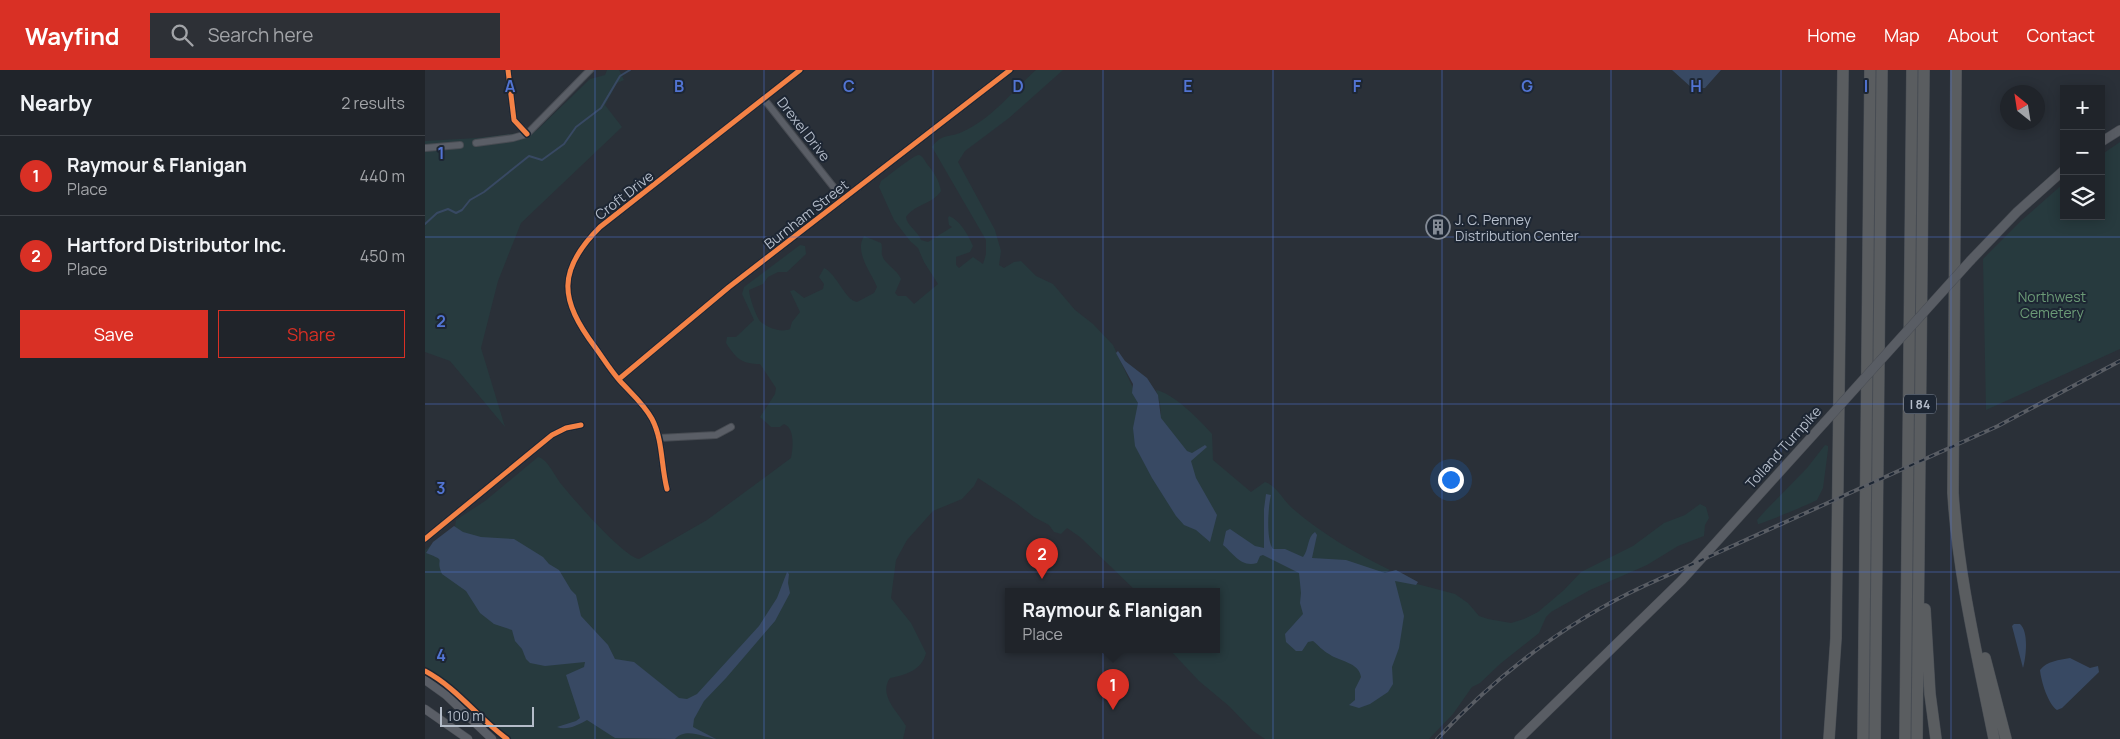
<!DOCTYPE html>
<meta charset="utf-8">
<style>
:root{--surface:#20242a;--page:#2d3036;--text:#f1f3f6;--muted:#a2a4a8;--line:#3d4147;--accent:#d93025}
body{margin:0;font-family:Manrope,sans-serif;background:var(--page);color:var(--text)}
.controls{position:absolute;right:15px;top:15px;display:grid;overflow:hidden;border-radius:0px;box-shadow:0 2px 12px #0003}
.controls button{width:45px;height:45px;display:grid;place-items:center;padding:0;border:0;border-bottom:1px solid var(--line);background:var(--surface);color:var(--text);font:25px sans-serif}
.compass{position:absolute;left:1575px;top:15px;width:45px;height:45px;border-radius:50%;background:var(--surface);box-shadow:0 2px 12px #0003;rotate:330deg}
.scale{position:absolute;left:15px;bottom:12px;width:94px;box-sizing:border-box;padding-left:5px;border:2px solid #b4bcc9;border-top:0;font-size:14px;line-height:18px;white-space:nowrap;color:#b4bcc9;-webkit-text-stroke:4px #1d2633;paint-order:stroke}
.you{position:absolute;left:1025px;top:409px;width:18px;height:18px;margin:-12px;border:4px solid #fff;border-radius:50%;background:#1a73e8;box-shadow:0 0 0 8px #1a73e833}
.badge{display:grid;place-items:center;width:32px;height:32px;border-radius:50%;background:var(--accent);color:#fff;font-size:16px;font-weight:700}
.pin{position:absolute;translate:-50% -41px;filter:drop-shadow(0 1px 2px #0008)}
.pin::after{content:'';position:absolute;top:26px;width:18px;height:15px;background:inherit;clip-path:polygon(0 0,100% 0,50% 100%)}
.popup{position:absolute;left:580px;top:518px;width:215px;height:65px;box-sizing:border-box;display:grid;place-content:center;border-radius:0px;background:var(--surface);filter:drop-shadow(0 1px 4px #0005);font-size:16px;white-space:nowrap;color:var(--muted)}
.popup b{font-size:19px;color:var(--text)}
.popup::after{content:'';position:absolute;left:50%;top:100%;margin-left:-10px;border:10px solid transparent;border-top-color:var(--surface)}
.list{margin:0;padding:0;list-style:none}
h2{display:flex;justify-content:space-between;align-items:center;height:65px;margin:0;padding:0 20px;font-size:21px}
h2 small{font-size:16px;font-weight:400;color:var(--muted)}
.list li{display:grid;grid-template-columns:32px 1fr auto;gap:15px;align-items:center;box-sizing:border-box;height:80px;padding:0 20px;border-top:1px solid var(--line)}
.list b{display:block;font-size:19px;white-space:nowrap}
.list p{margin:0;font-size:16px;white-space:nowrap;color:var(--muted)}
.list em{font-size:16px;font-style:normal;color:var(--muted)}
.actions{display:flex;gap:10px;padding:15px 20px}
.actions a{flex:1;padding:11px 0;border:1px solid var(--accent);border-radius:0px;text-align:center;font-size:18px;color:var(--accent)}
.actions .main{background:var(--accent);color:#fff}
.icon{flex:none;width:28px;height:28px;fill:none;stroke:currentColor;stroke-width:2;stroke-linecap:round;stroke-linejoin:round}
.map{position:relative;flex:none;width:1695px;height:669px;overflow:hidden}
header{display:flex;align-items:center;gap:30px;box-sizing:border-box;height:70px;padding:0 25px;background:var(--accent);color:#fff}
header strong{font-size:24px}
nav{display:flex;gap:28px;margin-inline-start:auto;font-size:18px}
.search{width:350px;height:45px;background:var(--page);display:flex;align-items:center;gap:12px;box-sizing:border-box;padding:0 18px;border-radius:0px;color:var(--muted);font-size:19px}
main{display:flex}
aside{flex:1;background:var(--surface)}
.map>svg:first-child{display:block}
.green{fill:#273a3e}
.water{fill:#384963}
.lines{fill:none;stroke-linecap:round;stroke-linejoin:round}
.stream{stroke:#384963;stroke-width:2}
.minor-casing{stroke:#484c53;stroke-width:8}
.tertiary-casing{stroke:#484c53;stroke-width:9}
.secondary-casing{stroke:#484c53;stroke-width:10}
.motorway-casing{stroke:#474c53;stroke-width:12}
.minor{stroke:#5a5e66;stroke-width:6}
.tertiary{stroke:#5a5e66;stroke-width:8}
.secondary{stroke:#595d64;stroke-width:9}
.motorway{stroke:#5a5d60;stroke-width:11}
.rail-casing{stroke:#595d64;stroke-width:4}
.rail{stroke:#1d2633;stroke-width:2;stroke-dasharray:5.5;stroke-linecap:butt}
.secondary-bridge-casing{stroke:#484c53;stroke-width:10;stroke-linecap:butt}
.secondary-bridge{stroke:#595d64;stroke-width:9}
.cycleway-casing{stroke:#1d2633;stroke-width:8}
.cycleway{stroke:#f48246;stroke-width:5}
.grid{fill:none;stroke:#5274d3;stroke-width:1;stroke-opacity:0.55}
.labels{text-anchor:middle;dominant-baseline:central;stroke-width:4;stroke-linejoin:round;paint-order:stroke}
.shield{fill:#1d2633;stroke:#878f9c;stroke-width:1}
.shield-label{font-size:12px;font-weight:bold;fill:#b4bcc9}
.street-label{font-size:14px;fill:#b4bcc9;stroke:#1d2633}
.poi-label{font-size:14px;fill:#b4bcc9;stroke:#1d2633;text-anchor:start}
.park-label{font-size:14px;fill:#6b9a76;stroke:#1d2633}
.grid-label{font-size:16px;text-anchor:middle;font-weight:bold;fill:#5274d3;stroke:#1d2633;stroke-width:4;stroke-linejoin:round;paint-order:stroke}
</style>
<header>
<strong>Wayfind</strong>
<div class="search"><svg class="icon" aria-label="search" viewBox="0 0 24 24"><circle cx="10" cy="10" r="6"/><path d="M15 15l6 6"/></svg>Search here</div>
<nav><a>Home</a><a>Map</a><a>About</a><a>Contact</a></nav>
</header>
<main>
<aside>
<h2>Nearby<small>2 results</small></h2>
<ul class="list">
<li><span class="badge">1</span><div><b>Raymour &amp; Flanigan</b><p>Place</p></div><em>440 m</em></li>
<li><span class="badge">2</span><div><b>Hartford Distributor Inc.</b><p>Place</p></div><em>450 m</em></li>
</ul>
<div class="actions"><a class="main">Save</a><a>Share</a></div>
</aside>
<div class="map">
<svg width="1695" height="669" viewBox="0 0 1695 669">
<rect width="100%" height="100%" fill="#2a3038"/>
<path class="green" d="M182 0H194L199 10 192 13 180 35 197 57 96 153 73 211 56 278 80 357 25 291 0 282V71L52 68 111 61 165 9 180 5Z
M611 0H638L584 48 540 81 533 92 570 160 576 181 574 195 579 198 589 192 596 191 611 206 628 214 650 240 668 254 688 275 708 318 736 345 735 334 731 320C748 323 775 350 787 364L788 390 826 422 840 412C852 416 858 430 867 438 897 464 930 483 965 500L962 502 981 511 1030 524 1043 533 1054 546 1063 549 1086 553 1099 549 1113 542 1139 520 1156 502 1208 476 1239 453 1260 445 1275 434 1281 437 1284 448 1280 455 1279 466 1253 476 1222 495 1165 520 1126 542 1121 547 1114 563 1075 594 1055 613 1047 617 1028 644 1004 669H840L828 661 804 636 774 611 744 579H792V521H711L655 467 642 458 636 464 629 462 624 455 609 447 591 433 553 408 549 416 537 429 508 441 482 470 471 490 466 528 486 553 501 583C497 600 481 605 465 608 453 625 473 642 481 656L478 669H83C54 647 32 618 0 600V480L30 456 31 450 60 431 113 387C123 389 130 407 137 415 149 430 199 487 214 489L282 450 366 388C368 378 370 358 359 354L355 357H346L335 347 350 324 351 318 335 294C316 294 311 288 301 273L302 267H311L329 250 317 224 319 217 375 175 380 176 381 184 362 202H353L343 207 338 214 324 220C324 226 331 246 335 251 342 258 356 263 365 259L367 252 375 242 365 221 369 220 379 228 398 219 399 214 394 207 399 198C412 204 420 230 432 232L449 223 452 217C446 202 429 182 439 166L456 173C458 178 456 181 457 185 460 195 472 199 476 209L470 223 473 226H481L489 234 513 214 499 192 493 178 485 171 469 150 454 117 456 111C462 107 490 84 494 85 498 86 500 91 502 94 509 102 514 110 516 121 508 134 490 134 481 147 482 156 493 161 496 170L503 172 527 157 524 155 523 148 524 146C535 150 544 166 548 176L545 182 531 187V195L534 198 548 187 558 194 561 184V170L507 77C517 63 524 68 537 62 567 49 587 21 611 0Z
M1695 72V279L1561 340 1558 189 1597 150 1639 113V146H1676V85Z
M1400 375 1403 376V380L1398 418 1392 430C1385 434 1336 454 1333 454L1332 450 1340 441 1382 398Z"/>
<path class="water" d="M1247 0H1296L1280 18H1267Z
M693 281 700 291 722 308 733 325 736 348 762 381 767 383 780 375 782 377 766 391 771 408 792 445 785 472 771 460 759 455 751 446 727 408 710 376 708 358 713 333 707 323 708 314 691 283Z
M841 424 846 425C843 437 841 470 848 479H860L878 487C884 480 882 467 890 462L892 465 887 488 921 490 960 503 971 500 993 512 991 515 970 511 979 546 974 578 967 597 968 614 963 622 945 634 934 638 924 635 930 630V619L936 607C934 592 915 592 904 584 898 581 893 575 888 571L883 572 877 581H871L861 572 860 564 878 544 875 533 876 523 874 503 838 485 835 486 832 493C816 498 808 483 798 475L801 461 805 459 830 476 839 478V439Z
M29 456 38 462 56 467 89 469 118 487 124 494 134 500 146 520 151 525 156 546 183 575 190 589 209 592 254 628 262 629 272 624 334 556 352 528 362 502 364 504 363 513 365 523 350 551 301 608 279 631 269 649 268 657 291 669C278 667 261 657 250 669L190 668 162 650C153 655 142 661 132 657L151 651 155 648 141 605 159 597 160 592 120 596 105 593 101 589 97 579 90 571 87 560 69 554 55 543 41 521 17 504C9 487 24 492 1 483L8 472Z
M1589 554H1595C1604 562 1601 587 1598 598L1587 556Z
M1645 588 1665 598 1673 596 1674 602 1637 638 1632 640C1623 634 1616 611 1615 600 1622 591 1634 590 1645 588Z"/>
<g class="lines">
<path class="stream" d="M0 154 12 143 23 139 31 143 37 140 45 130 59 122 104 86 117 90 139 74 151 57 176 38 195 6 205 0"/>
<g class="minor-casing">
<path id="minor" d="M83 0 89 50 102 64
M339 29 418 129
M51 73 88 68 102 64 165 0
M0 78 35 75
M194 309 304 217 585 0
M234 368 291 365 306 357
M242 419C236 396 238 370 227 349 219 334 206 323 195 311 186 301 178 288 170 277 135 230 131 201 175 157L375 0
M0 469 127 365 141 358 156 355"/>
</g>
<g class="tertiary-casing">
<path id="tertiary" d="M0 610 21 625 67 669
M0 639 43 669"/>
</g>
<g class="secondary-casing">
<path id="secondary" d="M1676 72 1695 60
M1546 190 1592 142 1639 100
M1094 669 1257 510 1399 353"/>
</g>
<g class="motorway-casing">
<path id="motorway" d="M1531 0 1528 423C1533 506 1553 588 1569 669
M1500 539 1505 624 1511 669
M1560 588 1581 669
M1404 669 1411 568 1418 0
M1438 669 1445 0
M1450 669 1457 0
M1480 669 1487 0
M1492 669 1499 0"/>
</g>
<use href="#minor" class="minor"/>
<use href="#tertiary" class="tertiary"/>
<use href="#secondary" class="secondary"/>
<use href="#motorway" class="motorway"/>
<g class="rail-casing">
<path id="rail" d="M1012 669C1072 605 1139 553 1219 516L1573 356 1695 291"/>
</g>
<use href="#rail" class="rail"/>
<g class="secondary-bridge-casing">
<path id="secondary-bridge" d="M1399 353 1546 190"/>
</g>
<use href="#secondary-bridge" class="secondary-bridge"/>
<g class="cycleway-casing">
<path id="cycleway" d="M83 0 89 50 102 64
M194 309 304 217 585 0
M242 419C236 396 238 370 227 349 219 334 206 323 195 311 186 301 178 288 170 277 135 230 131 201 175 157L375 0
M0 469 127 365 141 358 156 355
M0 601C32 618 53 648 82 669"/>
</g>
<use href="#cycleway" class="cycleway"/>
</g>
<path class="grid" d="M170 0V669M339 0V669M508 0V669M678 0V669M848 0V669M1017 0V669M1186 0V669M1356 0V669M1526 0V669M0 167H1695M0 334H1695M0 502H1695"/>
<defs>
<g id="building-ring" transform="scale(1.25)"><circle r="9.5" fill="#1d2633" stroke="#848b96" stroke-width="1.5"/><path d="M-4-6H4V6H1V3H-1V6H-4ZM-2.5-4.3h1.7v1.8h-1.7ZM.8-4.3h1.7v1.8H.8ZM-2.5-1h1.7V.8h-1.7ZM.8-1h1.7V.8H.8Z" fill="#848b96"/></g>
</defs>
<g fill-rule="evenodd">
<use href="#building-ring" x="1013" y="157"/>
</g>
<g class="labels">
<rect class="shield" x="1479" y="324.5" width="32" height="19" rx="4"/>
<g class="shield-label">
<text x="1495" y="334">I 84</text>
</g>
<g class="street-label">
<text transform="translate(379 59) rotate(52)">Drexel Drive</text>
<text transform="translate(199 125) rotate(-38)">Croft Drive</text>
<text transform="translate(381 144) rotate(-38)">Burnham Street</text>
<text transform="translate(1358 377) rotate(-48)">Tolland Turnpike</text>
</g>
<g class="poi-label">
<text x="1030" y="149">J. C. Penney<tspan x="1030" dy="16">Distribution Center</tspan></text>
</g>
<g class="park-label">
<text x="1627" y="226">Northwest<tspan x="1627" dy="16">Cemetery</tspan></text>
</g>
</g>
<g class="grid-label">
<text x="85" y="22">A</text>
<text x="254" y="22">B</text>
<text x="424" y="22">C</text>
<text x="593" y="22">D</text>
<text x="763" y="22">E</text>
<text x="932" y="22">F</text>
<text x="1102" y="22">G</text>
<text x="1271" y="22">H</text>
<text x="1441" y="22">I</text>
<text x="16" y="89">1</text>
<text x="16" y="257">2</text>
<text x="16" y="424">3</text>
<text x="16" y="591">4</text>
</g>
</svg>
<div class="controls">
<button>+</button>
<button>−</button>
<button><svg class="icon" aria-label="layers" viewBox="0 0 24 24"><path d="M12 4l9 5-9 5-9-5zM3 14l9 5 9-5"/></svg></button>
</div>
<svg class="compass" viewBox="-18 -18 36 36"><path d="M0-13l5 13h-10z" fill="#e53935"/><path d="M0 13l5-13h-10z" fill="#a2a4a8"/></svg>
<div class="scale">100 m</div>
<div class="you"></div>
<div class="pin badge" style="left:688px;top:640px">1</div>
<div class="popup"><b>Raymour &amp; Flanigan</b>Place</div>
<div class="pin badge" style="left:617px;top:509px">2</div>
</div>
</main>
